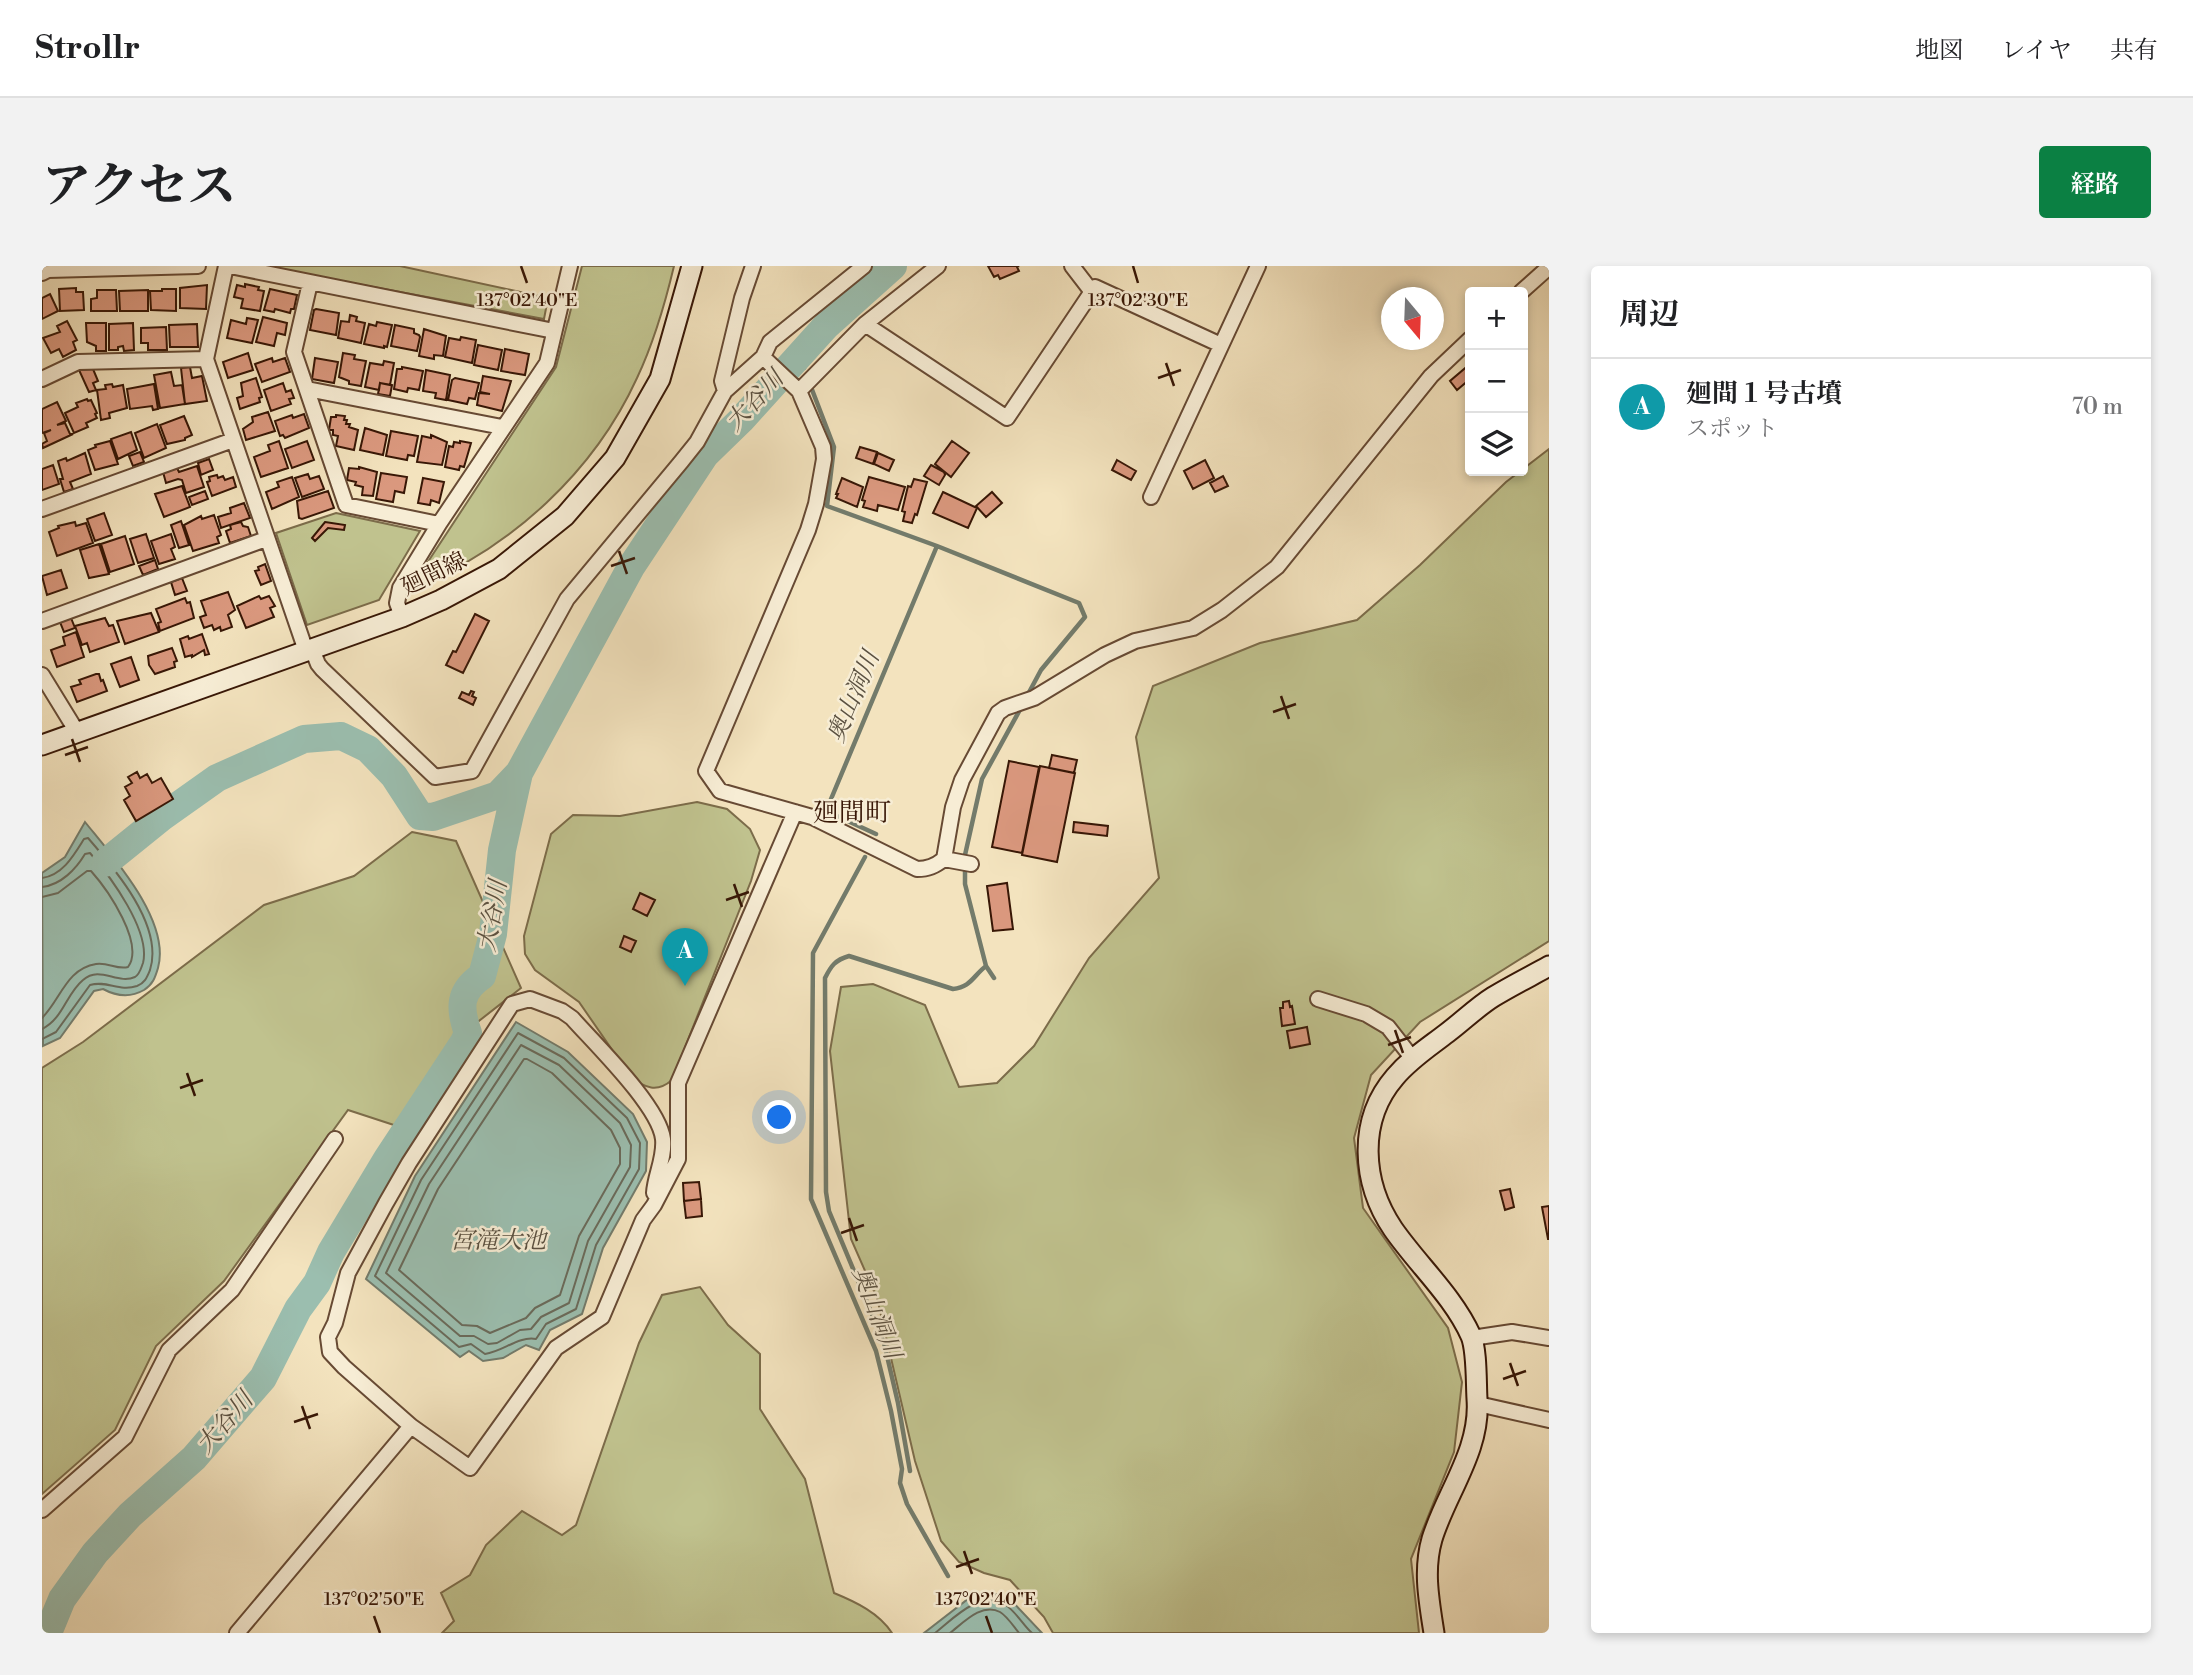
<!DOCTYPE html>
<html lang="ja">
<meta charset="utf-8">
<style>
:root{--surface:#fff;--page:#f2f2f2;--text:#202124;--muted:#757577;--line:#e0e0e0;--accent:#0b8043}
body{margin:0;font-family:"Libre Bodoni","Noto Serif JP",serif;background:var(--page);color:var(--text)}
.controls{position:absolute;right:21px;top:21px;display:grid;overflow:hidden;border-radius:7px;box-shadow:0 4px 10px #0003}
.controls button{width:63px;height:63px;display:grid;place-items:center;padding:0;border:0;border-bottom:2px solid var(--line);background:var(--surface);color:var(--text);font:35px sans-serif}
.compass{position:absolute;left:1339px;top:21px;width:63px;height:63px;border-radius:50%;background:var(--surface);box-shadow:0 4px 10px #0003;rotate:161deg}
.you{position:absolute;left:738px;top:852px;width:24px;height:24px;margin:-18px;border:5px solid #fff;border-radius:50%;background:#1a73e8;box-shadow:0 0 0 10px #1a73e833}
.badge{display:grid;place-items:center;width:46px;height:46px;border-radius:50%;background:var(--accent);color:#fff;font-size:23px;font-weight:700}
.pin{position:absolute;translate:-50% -58px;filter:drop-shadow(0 2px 4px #0008)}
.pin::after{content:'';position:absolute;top:37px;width:24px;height:21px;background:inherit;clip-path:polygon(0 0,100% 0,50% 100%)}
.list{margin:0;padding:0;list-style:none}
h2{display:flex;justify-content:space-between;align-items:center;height:91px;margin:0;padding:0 28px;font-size:30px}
h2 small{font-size:23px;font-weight:400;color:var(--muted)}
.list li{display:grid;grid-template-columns:46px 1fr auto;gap:21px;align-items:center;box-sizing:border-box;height:98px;padding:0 28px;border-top:2px solid var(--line)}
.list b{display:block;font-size:26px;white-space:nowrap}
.list p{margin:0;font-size:23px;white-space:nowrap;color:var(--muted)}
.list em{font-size:23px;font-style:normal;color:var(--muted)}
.icon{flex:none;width:38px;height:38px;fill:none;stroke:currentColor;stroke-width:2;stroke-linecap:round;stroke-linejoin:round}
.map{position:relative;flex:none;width:1507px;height:1367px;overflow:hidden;border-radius:7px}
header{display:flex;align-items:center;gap:42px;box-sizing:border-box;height:98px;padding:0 35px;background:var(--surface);border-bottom:2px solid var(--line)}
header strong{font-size:33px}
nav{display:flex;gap:38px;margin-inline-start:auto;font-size:24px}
.intro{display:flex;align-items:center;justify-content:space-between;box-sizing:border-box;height:168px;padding:0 42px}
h1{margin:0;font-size:49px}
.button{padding:18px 32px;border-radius:7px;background:var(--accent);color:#fff;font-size:24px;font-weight:700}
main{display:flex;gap:42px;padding:0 42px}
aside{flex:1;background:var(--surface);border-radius:7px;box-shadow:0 4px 10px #0003}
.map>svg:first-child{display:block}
.green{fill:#c0c28e;stroke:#7c6c4a;stroke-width:2}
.water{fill:#9bbeaf;stroke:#737b6b;stroke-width:2}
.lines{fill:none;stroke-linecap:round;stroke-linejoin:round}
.shore{stroke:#6a6a5a;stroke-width:2}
.stream{stroke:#737b6b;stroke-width:4.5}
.river{stroke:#9bbeaf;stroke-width:28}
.building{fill:#da987e;stroke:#381706;stroke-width:2}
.street-casing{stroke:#674a34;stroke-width:18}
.secondary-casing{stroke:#381706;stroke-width:23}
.street{stroke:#f7edd5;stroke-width:14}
.secondary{stroke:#f7edd5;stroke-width:19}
.ticks{fill:none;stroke:#381706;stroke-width:2.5}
.labels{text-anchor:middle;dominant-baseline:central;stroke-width:5;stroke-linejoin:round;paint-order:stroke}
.street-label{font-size:23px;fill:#381706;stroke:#f7edd5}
.water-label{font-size:24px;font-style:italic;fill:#5b5141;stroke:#f7edd5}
.quarter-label{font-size:26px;fill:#381706;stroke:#f7edd5}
.ticks-label{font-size:18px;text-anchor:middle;fill:#381706;stroke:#f7edd5;stroke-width:5;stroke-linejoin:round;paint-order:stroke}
</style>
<header>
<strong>Strollr</strong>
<nav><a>地図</a><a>レイヤ</a><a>共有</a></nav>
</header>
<div class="intro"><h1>アクセス</h1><a class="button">経路</a></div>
<main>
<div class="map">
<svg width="1507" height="1367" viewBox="0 0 1507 1367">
<rect width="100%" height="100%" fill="#f3e3be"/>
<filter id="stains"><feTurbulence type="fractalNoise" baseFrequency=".00286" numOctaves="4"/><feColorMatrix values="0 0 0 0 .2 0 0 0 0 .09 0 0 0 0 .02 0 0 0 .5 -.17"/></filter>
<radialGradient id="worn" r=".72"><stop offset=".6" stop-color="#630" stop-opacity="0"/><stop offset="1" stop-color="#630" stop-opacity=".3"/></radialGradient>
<path class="green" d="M219 0H358L506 32 502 53Z
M540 0H632C623 38 612 76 595 112 552 206 470 281 375 321L372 317 514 101Z
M1507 183V675L1378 756 1329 809 1312 872 1321 942 1406 1062 1420 1116 1412 1186 1369 1293 1377 1367H1011L1002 1351 968 1314 942 1307 917 1296 899 1275 873 1195 835 1032 809 973 788 785 799 721 831 718 883 739 917 821 955 817 992 780 1047 692 1117 612 1094 471 1111 420 1218 377 1315 354 1378 299 1464 216Z
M294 247 378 265 337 334 265 359 234 267Z
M655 536 685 543 708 563 718 584 709 615 630 814C615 827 603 822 589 811L537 736 493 704 483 688 482 670 509 568 531 549 578 550Z
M370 566 414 575 479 722 419 769 358 861 306 844 182 1015 114 1080 73 1164 0 1228V802L41 776 222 639 312 610Z
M658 1021 686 1059 718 1088V1143L763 1213 792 1327C814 1336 837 1347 850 1367H400L412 1355 399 1327 428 1309 444 1279 480 1245 520 1269 534 1259 597 1077 620 1029Z"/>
<path class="water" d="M43 556C71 591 129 655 116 702 113 712 111 718 102 724 88 732 74 730 61 723L52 725 18 772 1 780 0 607 23 591Z
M474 756 526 786 591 848 605 876 604 905 561 982 540 1048 508 1064 497 1084 484 1079 461 1092 441 1095 427 1085 418 1091 324 1013 373 910Z
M946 1326 967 1332 1000 1367H882L926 1333Z"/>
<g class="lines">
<path class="shore" d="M0 612C21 609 32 589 42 573L46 572C73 603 122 660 108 704 105 711 103 717 95 720 77 726 65 714 48 719L14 766 0 773
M0 621C19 619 34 603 43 588L48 587C68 610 109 665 101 697 99 702 98 708 93 711 75 719 58 699 41 714 24 728 21 753 0 763
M0 631 16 627 45 605H49C66 624 103 678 86 701 75 704 66 696 54 698 24 703 19 733 0 752
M476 767 522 792 585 852 598 877 597 903 554 979 534 1043 504 1058 494 1073C476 1070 462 1085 443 1088L429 1078 417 1081 333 1010 379 914Z
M479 779 517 799 578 857 589 879 588 901 546 975 527 1037 499 1051 489 1063 478 1064 455 1077 446 1078 432 1070H418L344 1007 387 918Z
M482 793H485L510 807 569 864 578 882V898L537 970 518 1029 493 1042 484 1052 448 1067 435 1060 420 1059 357 1004 396 923Z
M893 1367C911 1353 937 1324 962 1338 973 1344 981 1359 990 1367
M908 1367C921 1357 940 1336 958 1346 965 1350 972 1361 977 1367"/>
<path class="stream" d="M757 89 762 102
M769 121 792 181 785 240 895 280 1037 337 1043 351 999 404 984 432
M834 568 784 545 895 280
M823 591 771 687 769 933 834 1085 849 1145 860 1203 858 1217 865 1238 906 1310
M952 712 944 700 923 618V589L940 513 980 440
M868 1205 856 1137 842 1077 787 945 784 926 783 712C789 700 793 694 807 690L911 723C929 721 931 710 944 700"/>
<path class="river" d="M63 597 120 551 175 512 262 473 299 470 326 483 352 510 378 550 391 551 456 529 477 507
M6 1367 20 1333 53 1287 88 1249 152 1192 221 1112 256 1043 275 1017 289 986 345 893 422 776 426 767C417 742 417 725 440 710L451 668 460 584 477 507 589 301 663 189 699 154 784 60 851 0"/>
</g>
<path class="building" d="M946 0H977L975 1 977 5 958 13 956 9 952 11Z
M203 18 217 21 216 24 222 25 218 45 199 42 201 33 192 31 195 19 203 21Z
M165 19 164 43 138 42V22Z
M34 22V26H41L42 44 18 45 17 23Z
M120 23H134V45L109 44 108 25H120Z
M228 23 255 29 252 43H249L248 47 233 43 232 46 222 44Z
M55 24H74L75 45H49V33L55 32Z
M106 24V45H78L77 25Z
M8 28 16 45 0 53V32Z
M274 43 297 47 294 69 268 64 272 44Z
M308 49 315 51 314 55 323 57 319 77 296 72 299 55 307 56Z
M221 51 245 57 243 69 235 67 232 80 214 76Z
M205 52 216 54 210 77 185 72 189 54 204 58Z
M25 55 35 74 31 76 34 84 21 91 17 83 9 87 1 72 18 66 15 60Z
M335 56 350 59 345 81 342 80V82L322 78 327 58 334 60Z
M44 57H64V85H54V80L45 76Z
M91 57 92 84 82 85 81 80 76 81V84H67V58Z
M155 58 156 81H128L127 59Z
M353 59 372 63V67L377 69 378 71 375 85 349 80Z
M124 61 125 84H106V77H99V62Z
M382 63 404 70 401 90 392 89V93L377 90Z
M419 71 434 74 430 97 403 91 407 72 418 74Z
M436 79 460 84 456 104 432 99Z
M463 83 487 88 483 109 459 105Z
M206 87 211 104 186 112 181 96Z
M301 87 313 89 312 93 324 95 319 120 307 118V115L297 111Z
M230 92 231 96 243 92 248 106 220 116 213 98Z
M273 92 296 96 292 117 270 113Z
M342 95 352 97 348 119 338 117 337 124 323 121 328 97 341 99Z
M1428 98V113L1415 124 1408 115Z
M148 101 150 112 160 110 165 135 143 138 139 102Z
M360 101 381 105 377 124 366 122 365 126 352 123 355 103H360Z
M51 103 56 115 51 117 54 124 47 126 37 104Z
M384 104 408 109 404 134 393 132 394 127 381 125Z
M129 106 132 120 140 119 143 138 118 142 112 109Z
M441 110 469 115 460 145 435 139 437 127 448 128 438 126Z
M214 112 220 131 217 132 218 136 198 143 195 132 201 130 199 117Z
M413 112 437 117 433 133 427 132 425 138 406 134 410 114Z
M241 117 244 126 249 124 252 132 247 133 249 138 229 145 222 124Z
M338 117 350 119 348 130 336 128Z
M70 118 71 121 81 119 85 142 67 147 68 152 59 154 55 124 64 123 63 119Z
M112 118 116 143 111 144 110 140 88 143 85 123Z
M45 133 46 135 49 134 55 147 53 148 55 152 44 157 46 161 32 167 23 147 36 141 34 137Z
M15 136 24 155 15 159 23 157 28 168H31L1 182 0 178 5 175 2 167 9 164 0 167V143Z
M226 146 233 165 204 174 201 163 211 156 210 151Z
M262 148 267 162 243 172 241 169 238 170 233 155 250 149 251 152Z
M294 149 303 150 302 154H305L304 158H308L307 161 316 164 312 184 294 180 296 170 291 169V164H287L289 151H294Z
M142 150 150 169 143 172V174L125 178 118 159Z
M115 158 124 182 102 192 93 167Z
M323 162 345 169 341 189 318 184Z
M349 165 376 170 372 190 366 189 365 194 344 190Z
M89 166 95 184 76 193 69 173Z
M389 169 405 176 400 199 375 196 380 170 389 172Z
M68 175 76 198 53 204 46 184 54 181 53 179Z
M237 175 246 202 219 211 212 191 228 185 226 179Z
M265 175 272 194 250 202 243 183Z
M418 175 429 177 422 201 418 200 417 204 403 201 407 180 411 181 412 176 418 177Z
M910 175 927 187 909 211 893 198Z
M818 181 835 186 831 198 814 192Z
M98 186 102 196 91 200 87 190Z
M43 187 49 208 28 216 31 223 22 226 18 213H21L16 195 24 192 25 195Z
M836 187 852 194 847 205 832 198Z
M167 193 171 204 159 209 156 197Z
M1075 194 1094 205 1089 214 1070 204Z
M1163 194 1172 212 1151 223 1142 205Z
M11 199 17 218 0 224V203Z
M889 199 902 206 903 209 897 219 882 210Z
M155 200 162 221 144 227 140 214 136 213 124 217 121 206 135 202 137 206Z
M317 201 335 206 331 230 320 229 321 221 313 219 314 216 305 214 307 202 317 203Z
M339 207 365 211 362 227 353 225 351 236 334 233Z
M266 208 268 213 277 210 282 223 260 231 253 212Z
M175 209 176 212 181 210 183 214 191 211 194 221 170 230 165 216 168 215 167 211Z
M1181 210 1186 220 1173 226 1168 217Z
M250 211 257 231 230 243 224 226 237 221 235 216Z
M827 211 863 221 856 244 836 239 835 245 821 241 823 235 820 234Z
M381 212 402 216 397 237 389 234 388 239 376 237Z
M800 212 821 221 815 241 794 232 796 228H794Z
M872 213 885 216 875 249 873 248 870 257 861 255 863 246 860 245 866 220 869 221Z
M140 220 148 241 122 251 113 228Z
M163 225 166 233 150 239 147 231Z
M286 225 292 242 260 253 257 252 255 235Z
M901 226 935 242 926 262 891 247Z
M950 226 960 237 944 251 934 240Z
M202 237 208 252 179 262 176 251 189 247 188 242Z
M62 247 70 269 53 275 45 253Z
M172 249 179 269 175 271 177 277 151 285 142 259 159 250 160 253Z
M139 255 147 279 137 282 129 259Z
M33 256 34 260 44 257 51 277 15 290 7 266 17 262 16 260Z
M199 256 201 260 206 261 209 270 188 277 184 265 189 263 188 259Z
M283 256 303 259 302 264 286 262 273 275 270 272Z
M104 268 112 292 96 297 88 273Z
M129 268 133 281 129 283 133 293 117 298 109 275Z
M83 270 92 298 68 306 59 278Z
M57 278 67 308 47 312 38 284Z
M113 294 116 303 101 309 97 300Z
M223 298 229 315 219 319 213 305 217 304 216 301Z
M19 304 25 322 5 329 0 310Z
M140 312 145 325 133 329 129 316Z
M186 326 193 344 186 349 190 361 179 365 178 361 172 364 170 359 162 362 158 351 164 349 159 335Z
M217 330 219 333 227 330 233 340 228 342 232 351 204 362 195 340Z
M143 332 145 337 148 336 152 352 118 365 116 357 119 356 114 343Z
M109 347 117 366 83 378 75 355Z
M433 348 447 355 421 407 404 399 411 385 414 386Z
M29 352 33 362 22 366 18 356Z
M63 352 67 360 71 359 77 376 48 386 45 377 40 379 33 360Z
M34 366 42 391 15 401 9 384 23 379 21 371Z
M160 368 167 388 163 389 162 384 150 391V389L143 391 138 373 146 370 147 373Z
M130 382 135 395 132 396 133 401 113 408 107 399 106 390Z
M89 391 97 414 78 421 69 398Z
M54 408H57L59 415 61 414 65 425 35 436 29 421 39 418 37 414Z
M429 425 432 426 430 430 434 432 431 439 417 432 420 426 427 429Z
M1010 489 1035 494 1032 507 1007 502Z
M967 495 997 501 980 587 950 581Z
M998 500 1033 507 1015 596 980 589Z
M95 506 98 512 105 508 110 517 119 512 131 533 94 555 82 534 88 530 83 521 90 517 86 511Z
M1032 556 1066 560 1065 570 1031 566Z
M965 617 971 663 951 665 945 620Z
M598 627 613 634 605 650 591 643Z
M582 670 594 675 589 686 578 681Z
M1247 735 1248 741 1250 740 1253 758 1240 760 1238 742H1241V736Z
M1265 761 1268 778 1248 782 1245 765Z
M657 916 659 933 642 935 641 917Z
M1468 923 1472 941 1463 944 1458 925Z
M659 933 660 950 644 952 642 935Z
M1507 940V973H1506L1500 941Z"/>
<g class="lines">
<g class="street-casing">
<path id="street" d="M184 0 164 93 264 385
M188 0 512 65
M1030 0 1050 26
M0 7 6 4 156 0
M268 17 252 86 304 239 397 258
M1479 26 1507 1
M823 58 965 152 1053 21 1179 79
M721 91 757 125 781 181 782 193 774 238 766 264 664 505 678 525 770 551 875 603C886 603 893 600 902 593L929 598
M0 113 36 96 164 93
M265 123 460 161
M683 125 680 115 700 32 711 0
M757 125 823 58 896 0
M1109 231 1216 0
M0 243 191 174
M360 351 355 337 358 322 397 258 505 97 528 0
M0 355 224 273
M270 383 276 398 280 403 393 511 430 505 525 333 639 196 655 176 683 125 721 91 728 76 822 0
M0 409 35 466
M902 593 911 541 920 514 956 447 963 442 992 432 1063 389 1093 375 1151 362 1180 344 1235 301 1389 110 1428 73
M1276 733 1324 748 1346 761 1371 793
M1430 1072 1470 1066 1507 1072
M1436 1138 1507 1154
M369 1160 302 1101 288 1086 286 1071 293 1057 306 1007 344 937 367 897 470 738 488 733 520 745 530 752C554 779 617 840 621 873 623 892 613 909 612 927
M0 1244 83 1171 127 1084 190 1024 293 873
M195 1367 369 1160 428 1202 514 1082 560 1051 601 954 612 939 636 893V817L753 546"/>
</g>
<g class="secondary-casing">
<path id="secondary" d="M0 479 360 351 399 334 457 303 523 250 573 192 618 113 650 0
M1392 1367C1387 1335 1381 1304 1390 1273 1404 1227 1439 1184 1435 1133 1434 1116 1435 1084 1429 1070 1411 1030 1376 999 1351 963 1320 917 1315 855 1353 811 1368 793 1387 781 1405 767 1421 755 1435 741 1451 731 1469 720 1489 710 1507 700"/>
</g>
<use href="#street" class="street"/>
<use href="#secondary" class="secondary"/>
</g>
<path class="ticks" d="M479 0 485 17M1091 0 1096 17M1124 97 1132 120M1116 112 1139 104M577 285 585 308M569 300 593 292M1239 430 1247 453M1231 446 1254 438M30 473 38 496M23 489 46 481M692 618 700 641M684 634 707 626M1353 764 1361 787M1346 779 1369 771M145 807 153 830M138 822 161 814M807 952 815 975M799 967 822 959M1468 1097 1476 1120M1461 1113 1484 1105M260 1140 268 1163M252 1156 276 1148M922 1285 930 1308M914 1301 937 1293M332 1350 338 1367M944 1350 950 1367"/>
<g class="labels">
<g class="street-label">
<text transform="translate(392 308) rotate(-26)">廻間線</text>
</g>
<g class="water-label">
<text transform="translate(713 135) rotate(-47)">大谷川</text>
<text transform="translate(812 431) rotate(-67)">奥山洞川</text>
<text transform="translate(451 650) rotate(-80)">大谷川</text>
<text x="456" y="975">宮滝大池</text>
<text transform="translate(834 1047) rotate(69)">奥山洞川</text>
<text transform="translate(183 1157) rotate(-49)">大谷川</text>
</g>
<g class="quarter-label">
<text x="810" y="547">廻間町</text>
</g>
</g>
<g class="ticks-label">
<text x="485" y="40">137°02'40"E</text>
<text x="1096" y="40">137°02'30"E</text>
<text x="332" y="1339">137°02'50"E</text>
<text x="944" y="1339">137°02'40"E</text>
</g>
<rect width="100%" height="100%" filter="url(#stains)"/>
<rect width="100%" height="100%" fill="url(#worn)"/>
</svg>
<div class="controls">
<button>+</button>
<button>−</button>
<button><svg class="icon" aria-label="layers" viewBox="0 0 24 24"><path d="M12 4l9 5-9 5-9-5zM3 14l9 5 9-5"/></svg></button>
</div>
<svg class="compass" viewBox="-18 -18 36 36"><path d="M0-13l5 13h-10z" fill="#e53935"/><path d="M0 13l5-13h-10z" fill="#757577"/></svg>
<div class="you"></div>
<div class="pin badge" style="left:643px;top:720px;background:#0f9aa8">A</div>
</div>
<aside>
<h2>周辺<small></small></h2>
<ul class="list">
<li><span class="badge" style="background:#0f9aa8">A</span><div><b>廻間１号古墳</b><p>スポット</p></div><em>70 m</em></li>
</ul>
</aside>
</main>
